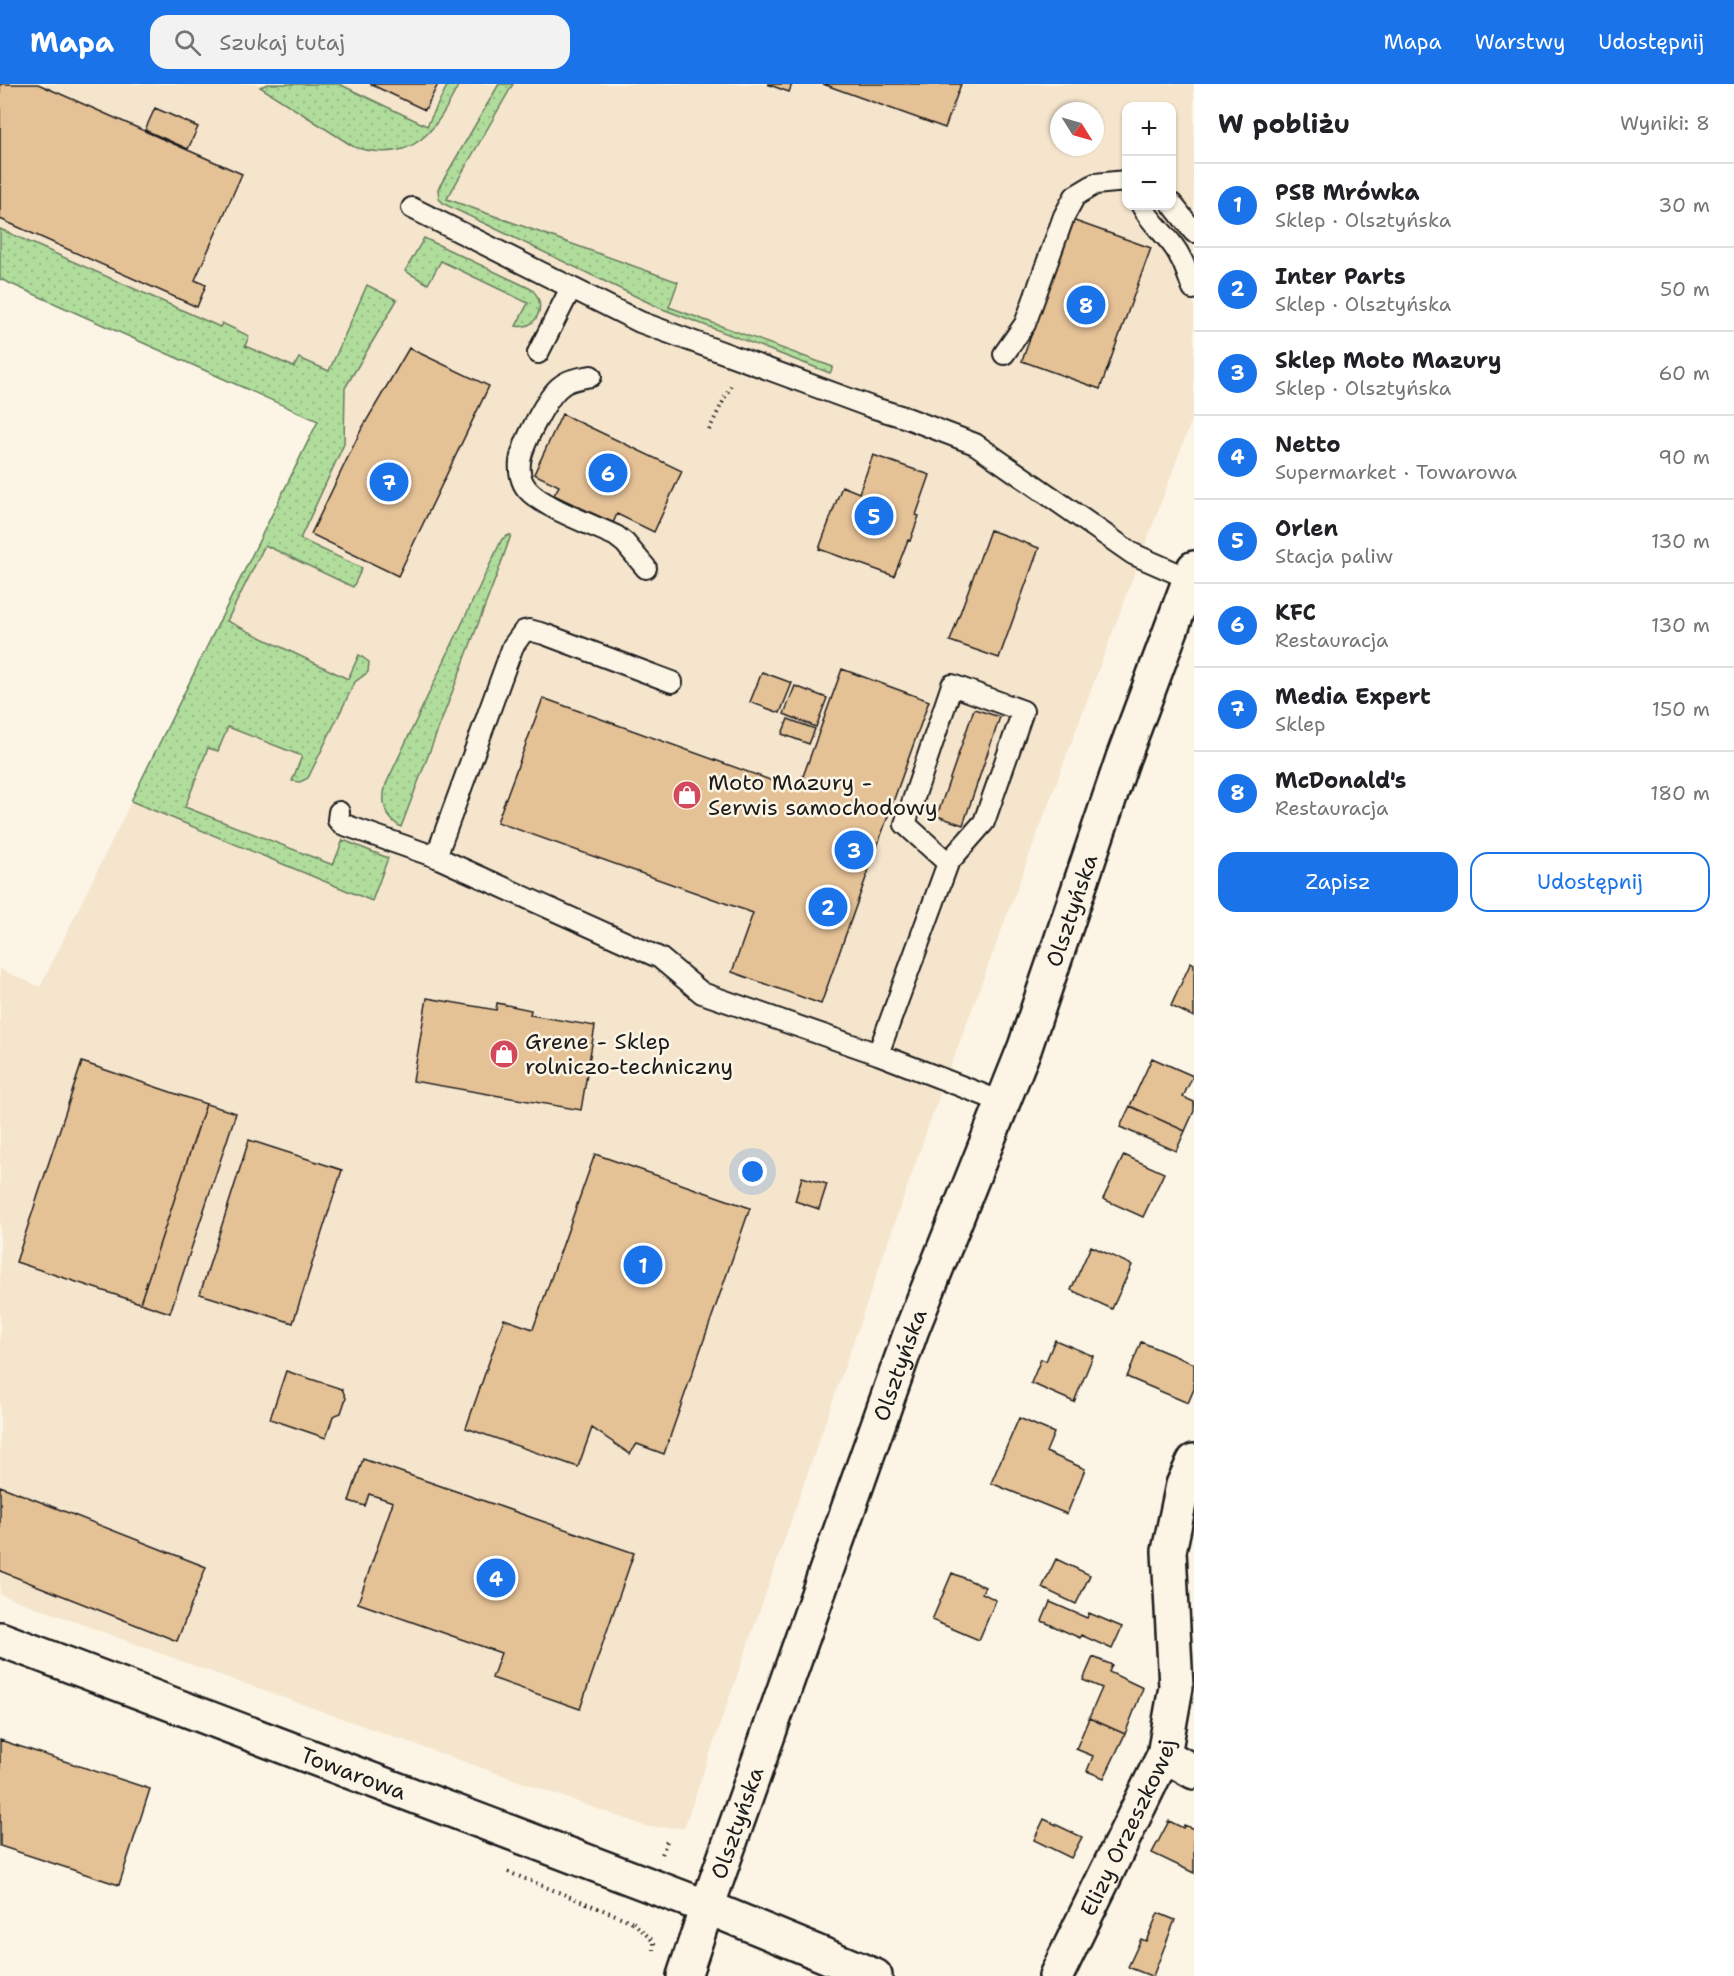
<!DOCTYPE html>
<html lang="pl">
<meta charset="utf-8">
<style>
:root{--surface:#fff;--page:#f2f2f2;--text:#202124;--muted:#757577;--line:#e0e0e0;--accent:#1a73e8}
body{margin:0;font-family:"Shantell Sans",sans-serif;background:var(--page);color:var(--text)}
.controls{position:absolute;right:18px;top:18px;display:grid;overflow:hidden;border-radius:12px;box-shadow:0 2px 4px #0004}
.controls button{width:54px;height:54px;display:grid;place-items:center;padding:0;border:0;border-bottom:2px solid var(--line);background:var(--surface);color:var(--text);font:30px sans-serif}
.compass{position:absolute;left:1050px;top:18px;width:54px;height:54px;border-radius:50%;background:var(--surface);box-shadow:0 2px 4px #0004;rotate:127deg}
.you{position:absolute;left:753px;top:1088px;width:21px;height:21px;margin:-15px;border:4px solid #fff;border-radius:50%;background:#1a73e8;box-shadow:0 0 0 9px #1a73e833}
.badge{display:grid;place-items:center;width:39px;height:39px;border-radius:50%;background:var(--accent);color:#fff;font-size:20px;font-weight:700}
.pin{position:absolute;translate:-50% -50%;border:3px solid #fff;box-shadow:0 2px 6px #0006}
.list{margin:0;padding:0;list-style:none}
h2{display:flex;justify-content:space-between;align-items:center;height:78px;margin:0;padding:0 24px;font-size:26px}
h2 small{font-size:20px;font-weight:400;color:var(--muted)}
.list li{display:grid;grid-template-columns:39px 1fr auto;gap:18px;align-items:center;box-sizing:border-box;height:84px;padding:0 24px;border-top:2px solid var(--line)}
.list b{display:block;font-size:22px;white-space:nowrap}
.list p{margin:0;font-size:20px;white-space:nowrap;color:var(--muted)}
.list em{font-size:20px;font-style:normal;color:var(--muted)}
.actions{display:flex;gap:12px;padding:18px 24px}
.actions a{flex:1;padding:14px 0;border:2px solid var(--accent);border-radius:18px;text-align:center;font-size:21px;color:var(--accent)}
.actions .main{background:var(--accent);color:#fff}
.icon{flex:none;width:33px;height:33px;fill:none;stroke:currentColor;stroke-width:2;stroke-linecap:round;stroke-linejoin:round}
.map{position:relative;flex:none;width:1194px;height:1892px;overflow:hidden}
header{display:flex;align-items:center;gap:36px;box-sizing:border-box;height:84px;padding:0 30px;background:var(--accent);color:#fff}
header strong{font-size:28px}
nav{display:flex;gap:33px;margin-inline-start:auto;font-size:21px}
.search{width:420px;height:54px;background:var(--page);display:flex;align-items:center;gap:15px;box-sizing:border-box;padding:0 21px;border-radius:18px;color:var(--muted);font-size:22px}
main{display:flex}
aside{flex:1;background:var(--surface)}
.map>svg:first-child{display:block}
.built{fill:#f5e5cd;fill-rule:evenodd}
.grass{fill:url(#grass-dots);stroke:#667c5c;stroke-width:1.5}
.building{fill:#e5c196;stroke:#1c1c1c;stroke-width:1.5}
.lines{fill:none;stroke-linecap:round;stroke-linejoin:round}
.service-casing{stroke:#1c1c1c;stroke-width:24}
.minor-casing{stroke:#1c1c1c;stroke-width:38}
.tertiary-casing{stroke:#1c1c1c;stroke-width:38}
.path{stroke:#1c1c1c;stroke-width:4;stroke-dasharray:1.5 4.5;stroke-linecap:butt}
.service{stroke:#fcf5e5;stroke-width:20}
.minor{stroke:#fcf5e5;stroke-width:33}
.tertiary{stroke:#fcf5e5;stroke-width:33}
.labels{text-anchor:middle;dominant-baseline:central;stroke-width:5;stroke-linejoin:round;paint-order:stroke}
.poi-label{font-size:22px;fill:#1c1c1c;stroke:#fcf5e5;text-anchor:start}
.street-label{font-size:22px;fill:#1c1c1c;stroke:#fcf5e5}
</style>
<header>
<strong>Mapa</strong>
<div class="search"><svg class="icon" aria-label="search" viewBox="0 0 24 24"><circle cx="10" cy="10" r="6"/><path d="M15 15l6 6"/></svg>Szukaj tutaj</div>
<nav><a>Mapa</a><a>Warstwy</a><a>Udostępnij</a></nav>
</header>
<main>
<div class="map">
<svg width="1194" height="1892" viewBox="0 0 1194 1892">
<defs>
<pattern id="grass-dots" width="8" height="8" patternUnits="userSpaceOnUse" patternTransform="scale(1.5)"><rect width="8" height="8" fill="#b0dd9c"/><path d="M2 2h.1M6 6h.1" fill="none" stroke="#97bd86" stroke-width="1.8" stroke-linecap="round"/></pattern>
</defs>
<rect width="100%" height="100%" fill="#fcf5e5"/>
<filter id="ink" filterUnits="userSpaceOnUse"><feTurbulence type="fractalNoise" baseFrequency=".0167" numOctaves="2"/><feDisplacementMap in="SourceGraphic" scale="12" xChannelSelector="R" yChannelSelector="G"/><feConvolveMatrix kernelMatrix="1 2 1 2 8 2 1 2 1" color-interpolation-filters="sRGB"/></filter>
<g filter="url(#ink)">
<path class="built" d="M0 0H1194V330L931 1035 684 1744 648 1743 200 1584 0 1510V885L40 903 318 337 0 195ZM1126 22H1172V122H1126ZM1059 27H1095V63H1059Z"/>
<path class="grass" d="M268 0H339L427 42 448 0H459C435 48 414 81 354 63L260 3Z
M499 0H513L447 115 678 198 669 223 833 283 830 289 660 224 444 120 439 115 438 105Z
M0 145 220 243 222 239 249 252 245 262 294 283 299 274 329 287 367 201 397 216 345 304 344 360 300 455 362 484 353 503 265 461 227 537 348 595 359 571 369 578 368 588 355 598 308 694 300 698 292 697 302 672 228 643 218 667 208 664 185 723 333 781 343 756 388 774 372 817 131 717 318 337 0 195Z
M424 154 531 205C548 218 538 247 516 242L528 219 441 177 428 200 405 187Z
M509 451H511L499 485 401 743C384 733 381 717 386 700L502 455Z"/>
<path class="building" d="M0 0H38L242 90 195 196 206 201 197 223 0 135Z
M370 0H438L425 26Z
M767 0H792L789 8Z
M823 0H961L945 44Z
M155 24 198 43 188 65 145 46Z
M1072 136 1151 164 1100 305 1022 277Z
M409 264 489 302 398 492 311 450 361 346Z
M562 330 682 387 654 448 617 430 613 439 554 411 559 402 534 390Z
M873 371 930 391 916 431 919 432 910 457 908 456 894 492 819 465 842 402 859 409Z
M990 446 1039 464 999 574 950 557Z
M842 585 929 617 821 920 732 888 753 829 497 738 543 614 798 706Z
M762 588 792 599 780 629 750 618Z
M795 602 827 614 816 643 784 630Z
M974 625 1000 633 963 741 937 732Z
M788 635 815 645 809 660 782 650Z
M1191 878 1194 880V933L1171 922Z
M427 914 496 926 497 919 531 926 530 931 595 942 581 1026 413 997Z
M1152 974 1193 992 1183 1013 1194 1018V1027L1185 1047 1130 1022Z
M82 978 206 1020 140 1219 16 1178Z
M206 1020 236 1029 170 1229 140 1219Z
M1130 1022 1185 1047 1176 1067 1120 1043Z
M249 1056 342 1086 293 1239 200 1210Z
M595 1070 750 1124 664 1370 637 1360 630 1370 592 1344 578 1383 466 1344 504 1235 533 1245Z
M1124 1071 1164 1089 1143 1133 1103 1115Z
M802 1093 827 1100 819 1125 795 1117Z
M1091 1162 1132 1181 1112 1225 1071 1206Z
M1055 1256 1093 1272 1074 1318 1031 1299 1041 1275 1046 1277Z
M1141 1258 1194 1280V1305L1188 1319 1127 1293Z
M286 1287 342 1305 346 1314 341 1329 333 1332 326 1354 270 1335Z
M1019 1334 1054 1349 1046 1368 1085 1385 1067 1430 991 1399Z
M363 1375 634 1469 580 1625 492 1594 501 1569 358 1519 393 1418 369 1410 365 1422 349 1417Z
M0 1402 206 1483 177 1557 0 1487Z
M1056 1475 1090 1491 1076 1520 1042 1504Z
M952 1489 985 1503 982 1509 996 1516 979 1556 932 1536Z
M1050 1518 1087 1534 1089 1529 1122 1543 1112 1565 1081 1551 1080 1554 1042 1537Z
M1093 1573 1112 1581 1109 1588 1143 1604 1125 1650 1089 1634 1102 1604 1083 1596Z
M1089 1634 1125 1650 1104 1694 1087 1687 1093 1672 1076 1665Z
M0 1656 150 1705 119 1801 0 1762Z
M1044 1735 1082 1753 1071 1774 1034 1756Z
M1169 1737 1183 1744 1184 1741 1194 1745V1789L1152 1769Z
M1158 1829 1175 1836 1153 1892H1151L1128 1883 1141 1855 1146 1857Z"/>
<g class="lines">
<g class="service-casing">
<path id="service" d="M1172 120 1194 148
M1142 122C1149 136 1162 147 1172 160 1183 174 1187 189 1193 205
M412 124 640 238 871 323 907 334 975 360 1133 470 1190 495
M538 269 571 204
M1004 270 1025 240 1064 132 1075 112 1095 100 1126 97
M591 292C581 294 569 295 561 302 547 312 522 361 520 378 519 387 521 398 527 405 542 423 593 441 616 452L625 459 646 484
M672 598 544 550 529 546 524 547 513 562 436 773 660 874 702 909 878 970 1002 1018
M339 728 338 736 342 740 436 773
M878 970 948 779 984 738 1023 627 952 601 905 740 948 779"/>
</g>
<g class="minor-casing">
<g id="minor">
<path id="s1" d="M0 1555 707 1823 875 1892"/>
<path d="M1164 1671 1194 1688"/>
<path id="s2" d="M1056 1892 1164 1671 1176 1603 1169 1467 1183 1401 1194 1377"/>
</g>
</g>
<g class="tertiary-casing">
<g id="tertiary">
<path id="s3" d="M684 1892 707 1823 912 1245 1025 963 1123 674 1194 484"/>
</g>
</g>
<path class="path" d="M709 346 731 301
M662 1770 667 1757
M508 1788 633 1838
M633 1838 654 1858V1866"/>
<use href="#service" class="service"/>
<use href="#minor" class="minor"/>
<use href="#tertiary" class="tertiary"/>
</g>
</g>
<defs>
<g id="shop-disc" transform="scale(1.5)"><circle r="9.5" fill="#d1495b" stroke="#fcf5e5"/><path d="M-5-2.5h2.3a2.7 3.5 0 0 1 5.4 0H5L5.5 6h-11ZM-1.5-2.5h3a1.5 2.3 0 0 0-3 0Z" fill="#fff"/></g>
</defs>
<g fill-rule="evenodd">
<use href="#shop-disc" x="687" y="711"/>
<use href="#shop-disc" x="504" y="970"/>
</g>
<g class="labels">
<g class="poi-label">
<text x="708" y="698">Moto Mazury -<tspan x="708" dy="25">Serwis samochodowy</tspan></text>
<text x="525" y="957">Grene - Sklep<tspan x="525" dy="25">rolniczo-techniczny</tspan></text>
</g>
<g class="street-label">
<text stroke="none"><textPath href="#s3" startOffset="1134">Olsztyńska</textPath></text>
<text stroke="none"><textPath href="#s3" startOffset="648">Olsztyńska</textPath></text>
<text stroke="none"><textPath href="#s1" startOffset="378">Towarowa</textPath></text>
<text stroke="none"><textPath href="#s3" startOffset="162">Olsztyńska</textPath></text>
<text stroke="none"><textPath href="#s2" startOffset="165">Elizy Orzeszkowej</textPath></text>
</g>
</g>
</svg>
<div class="controls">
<button>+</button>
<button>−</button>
</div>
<svg class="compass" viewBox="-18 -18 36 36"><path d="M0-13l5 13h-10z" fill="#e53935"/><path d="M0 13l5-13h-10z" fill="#757577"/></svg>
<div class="you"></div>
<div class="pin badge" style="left:643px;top:1181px">1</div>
<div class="pin badge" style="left:828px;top:823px">2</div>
<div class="pin badge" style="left:854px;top:766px">3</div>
<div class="pin badge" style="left:496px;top:1494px">4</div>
<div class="pin badge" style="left:874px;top:432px">5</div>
<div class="pin badge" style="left:608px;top:389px">6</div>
<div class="pin badge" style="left:389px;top:398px">7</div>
<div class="pin badge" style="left:1086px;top:221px">8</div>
</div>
<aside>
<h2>W pobliżu<small>Wyniki: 8</small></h2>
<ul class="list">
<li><span class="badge">1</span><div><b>PSB Mrówka</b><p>Sklep · Olsztyńska</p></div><em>30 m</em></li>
<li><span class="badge">2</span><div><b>Inter Parts</b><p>Sklep · Olsztyńska</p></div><em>50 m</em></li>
<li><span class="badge">3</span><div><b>Sklep Moto Mazury</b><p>Sklep · Olsztyńska</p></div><em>60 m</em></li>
<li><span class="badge">4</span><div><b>Netto</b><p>Supermarket · Towarowa</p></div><em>90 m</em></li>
<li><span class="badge">5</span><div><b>Orlen</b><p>Stacja paliw</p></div><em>130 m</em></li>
<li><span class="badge">6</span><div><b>KFC</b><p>Restauracja</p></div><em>130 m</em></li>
<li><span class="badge">7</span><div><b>Media Expert</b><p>Sklep</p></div><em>150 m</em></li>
<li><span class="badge">8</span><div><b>McDonald's</b><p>Restauracja</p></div><em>180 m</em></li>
</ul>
<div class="actions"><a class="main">Zapisz</a><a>Udostępnij</a></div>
</aside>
</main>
